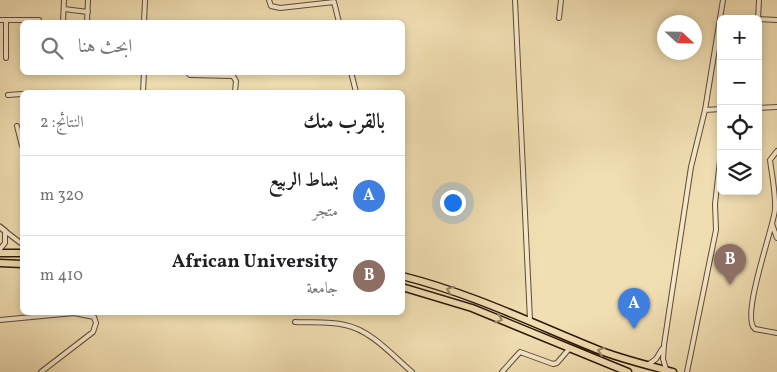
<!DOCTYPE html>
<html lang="ar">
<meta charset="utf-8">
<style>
:root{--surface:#fff;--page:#f6f6f6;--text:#202124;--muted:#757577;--line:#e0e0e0;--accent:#8f2418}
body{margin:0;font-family:Vollkorn,Amiri,serif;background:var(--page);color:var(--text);direction:rtl}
.controls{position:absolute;right:15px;top:15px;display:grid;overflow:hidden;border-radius:8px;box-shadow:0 2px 8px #0003}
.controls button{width:45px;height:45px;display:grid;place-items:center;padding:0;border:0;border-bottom:1px solid var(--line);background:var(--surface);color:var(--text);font:25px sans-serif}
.compass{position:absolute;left:657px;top:15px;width:45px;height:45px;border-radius:50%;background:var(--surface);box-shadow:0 2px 8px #0003;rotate:112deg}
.you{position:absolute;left:452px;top:202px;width:18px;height:18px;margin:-12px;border:4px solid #fff;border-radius:50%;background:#1a73e8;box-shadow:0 0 0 8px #1a73e833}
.badge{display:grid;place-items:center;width:32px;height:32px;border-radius:50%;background:var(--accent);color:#fff;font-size:16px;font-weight:700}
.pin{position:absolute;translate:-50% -41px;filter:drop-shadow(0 1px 2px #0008)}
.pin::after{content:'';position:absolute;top:26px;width:18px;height:15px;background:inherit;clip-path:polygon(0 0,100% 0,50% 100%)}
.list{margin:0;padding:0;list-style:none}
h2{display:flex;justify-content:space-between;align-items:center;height:65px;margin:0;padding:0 20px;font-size:21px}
h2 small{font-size:16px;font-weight:400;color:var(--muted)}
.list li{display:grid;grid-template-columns:32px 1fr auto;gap:15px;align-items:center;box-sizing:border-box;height:80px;padding:0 20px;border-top:1px solid var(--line)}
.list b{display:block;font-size:19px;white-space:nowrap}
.list p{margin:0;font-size:16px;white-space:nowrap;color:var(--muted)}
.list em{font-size:16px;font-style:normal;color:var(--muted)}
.icon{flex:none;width:28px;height:28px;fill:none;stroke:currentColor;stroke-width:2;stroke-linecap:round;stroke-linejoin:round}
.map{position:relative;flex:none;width:777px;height:372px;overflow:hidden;direction:ltr}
.search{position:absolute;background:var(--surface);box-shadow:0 2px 8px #0003;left:20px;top:20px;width:385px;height:55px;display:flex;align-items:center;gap:12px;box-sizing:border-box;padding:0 18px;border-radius:8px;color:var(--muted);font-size:19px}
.panel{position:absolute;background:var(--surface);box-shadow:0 2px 8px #0003;left:20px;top:90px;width:385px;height:225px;border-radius:8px;direction:rtl}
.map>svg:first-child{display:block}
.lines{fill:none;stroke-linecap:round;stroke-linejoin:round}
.minor-casing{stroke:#604a35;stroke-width:6}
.tertiary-casing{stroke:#604a35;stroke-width:7}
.trunk-casing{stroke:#2f190b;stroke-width:9}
.minor{stroke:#f6eace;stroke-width:4}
.tertiary{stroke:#f6eace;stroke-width:4.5}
.trunk{stroke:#f1dfb3;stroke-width:6}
.oneway{stroke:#9a8667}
</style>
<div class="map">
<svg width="777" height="372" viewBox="0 0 777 372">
<rect width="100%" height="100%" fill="#f1dfb3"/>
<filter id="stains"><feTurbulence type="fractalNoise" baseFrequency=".004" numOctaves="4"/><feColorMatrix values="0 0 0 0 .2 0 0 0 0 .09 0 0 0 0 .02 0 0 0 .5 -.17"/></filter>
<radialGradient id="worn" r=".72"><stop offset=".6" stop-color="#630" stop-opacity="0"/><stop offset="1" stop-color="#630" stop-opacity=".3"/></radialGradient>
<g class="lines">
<g class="minor-casing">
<path id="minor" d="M269 0 271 6 280 8 334 2
M515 0 530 320
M759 0 758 19 777 20
M334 2 339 22
M64 9 88 12
M559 18 561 0
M0 20H39
M6 20V58
M63 22 64 0
M87 22 88 0
M144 22 145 0
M187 72 190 75 233 76 236 81 235 92
M351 72 356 92
M143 92 144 72
M8 95 22 94
M758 108 777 107
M705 110 721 109
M17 126 22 146
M777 151 770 160C772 176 776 194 775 210 773 229 740 318 755 329L777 333
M772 224 777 238
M5 231 22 244
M0 249 5 243V231
M0 320 74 313 94 317 96 323 93 332 41 372
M295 322C311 323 329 321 345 325 371 330 393 356 412 372
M649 364 656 359 662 349
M666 369 663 359 664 345 691 167 705 110 723 0
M502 372 520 352 553 364 557 363 569 349
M687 372 716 230 715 204 721 152"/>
</g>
<g class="tertiary-casing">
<path id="tertiary" d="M0 227 5 231"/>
</g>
<g class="trunk-casing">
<path id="trunk" d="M0 253H22
M0 263 22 264
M402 276C470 293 532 323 596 349 621 359 647 365 673 372
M402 287 472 308 628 372"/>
</g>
<use href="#minor" class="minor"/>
<use href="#tertiary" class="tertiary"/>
<use href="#trunk" class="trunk"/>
</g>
<defs><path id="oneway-chevron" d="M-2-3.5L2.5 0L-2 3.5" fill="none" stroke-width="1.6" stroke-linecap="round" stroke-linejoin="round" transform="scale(1.25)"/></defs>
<g class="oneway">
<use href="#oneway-chevron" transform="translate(450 290) rotate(-160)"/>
<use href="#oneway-chevron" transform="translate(499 319) rotate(21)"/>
<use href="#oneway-chevron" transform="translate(601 351) rotate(-159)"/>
</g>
<rect width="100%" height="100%" filter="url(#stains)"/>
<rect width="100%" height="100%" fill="url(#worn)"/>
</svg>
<div class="controls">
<button>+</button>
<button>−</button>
<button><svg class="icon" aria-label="locate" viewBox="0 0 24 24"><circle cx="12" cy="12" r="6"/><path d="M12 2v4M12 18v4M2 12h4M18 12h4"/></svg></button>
<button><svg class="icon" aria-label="layers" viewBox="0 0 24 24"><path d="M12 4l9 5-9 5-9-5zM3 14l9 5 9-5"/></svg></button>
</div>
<svg class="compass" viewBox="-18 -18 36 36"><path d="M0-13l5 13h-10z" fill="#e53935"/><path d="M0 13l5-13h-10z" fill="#757577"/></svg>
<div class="you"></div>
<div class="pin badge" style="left:634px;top:329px;background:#3f7fe0">A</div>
<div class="pin badge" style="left:730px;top:285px;background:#8d6e63">B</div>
<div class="search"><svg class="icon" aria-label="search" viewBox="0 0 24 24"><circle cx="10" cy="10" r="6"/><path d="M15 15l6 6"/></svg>ابحث هنا</div>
<section class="panel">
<h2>بالقرب منك<small>النتائج: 2</small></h2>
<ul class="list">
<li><span class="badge" style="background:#3f7fe0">A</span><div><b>بساط الربيع</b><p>متجر</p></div><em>320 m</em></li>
<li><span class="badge" style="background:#8d6e63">B</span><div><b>African University</b><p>جامعة</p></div><em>410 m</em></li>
</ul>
</section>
</div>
